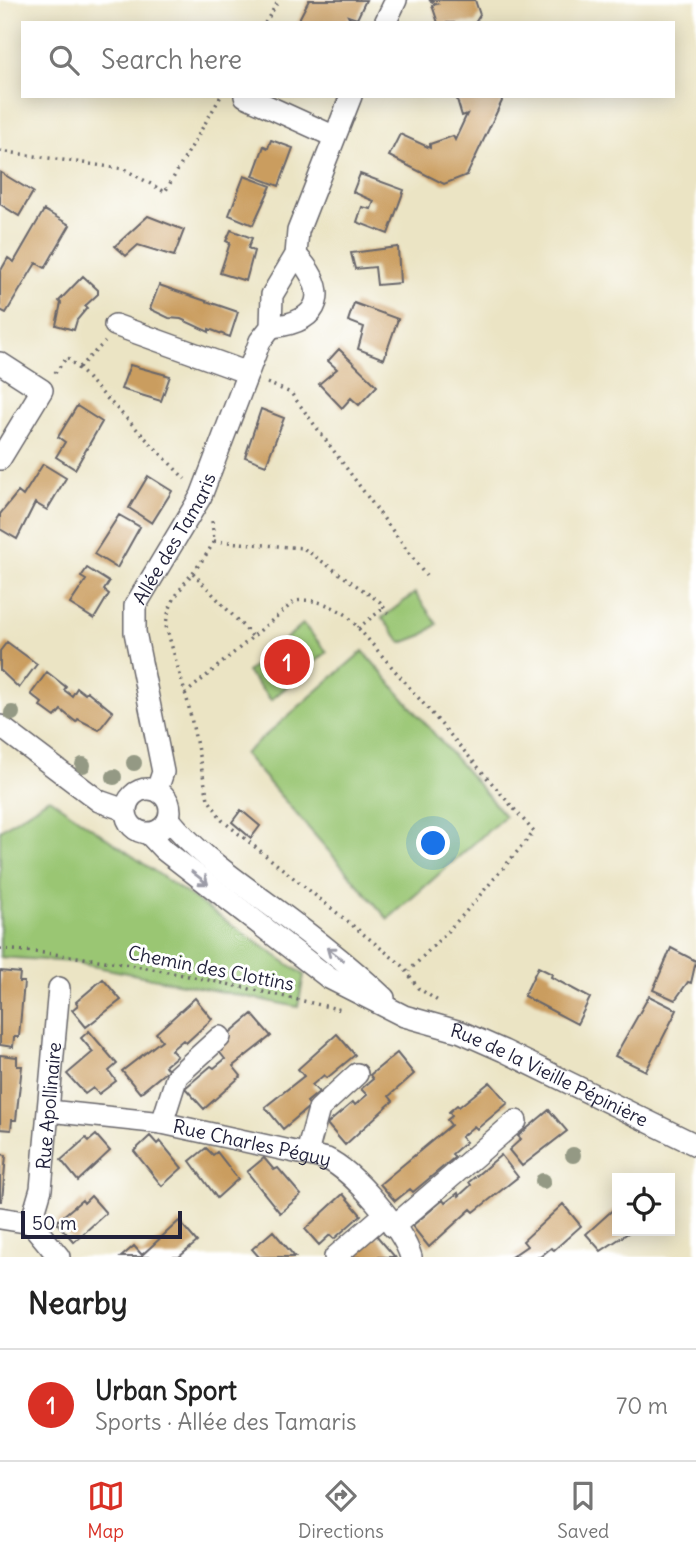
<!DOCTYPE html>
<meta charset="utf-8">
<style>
:root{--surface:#fff;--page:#f6f6f6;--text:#222;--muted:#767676;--line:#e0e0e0;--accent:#d93025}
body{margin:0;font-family:Delius,sans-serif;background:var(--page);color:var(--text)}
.controls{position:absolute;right:21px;bottom:21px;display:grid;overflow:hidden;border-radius:0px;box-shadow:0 4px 18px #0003}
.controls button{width:63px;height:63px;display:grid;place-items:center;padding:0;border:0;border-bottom:2px solid var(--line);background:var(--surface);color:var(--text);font:35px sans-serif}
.scale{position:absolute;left:21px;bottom:18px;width:161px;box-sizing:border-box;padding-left:7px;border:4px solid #22223b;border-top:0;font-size:19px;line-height:24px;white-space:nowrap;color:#22223b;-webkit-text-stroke:5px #fff;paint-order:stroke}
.you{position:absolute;left:434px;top:844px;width:24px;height:24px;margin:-18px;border:5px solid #fff;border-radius:50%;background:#1a73e8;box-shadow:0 0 0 10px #1a73e833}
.badge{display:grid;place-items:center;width:46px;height:46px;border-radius:50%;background:var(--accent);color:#fff;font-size:23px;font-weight:700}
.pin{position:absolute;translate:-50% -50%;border:4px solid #fff;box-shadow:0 2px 7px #0006}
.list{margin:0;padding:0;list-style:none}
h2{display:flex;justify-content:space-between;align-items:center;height:91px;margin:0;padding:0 28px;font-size:30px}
h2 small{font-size:23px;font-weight:400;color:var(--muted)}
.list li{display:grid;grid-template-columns:46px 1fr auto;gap:21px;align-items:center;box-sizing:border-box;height:112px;padding:0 28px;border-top:2px solid var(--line)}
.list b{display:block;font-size:26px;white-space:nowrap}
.list p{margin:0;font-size:23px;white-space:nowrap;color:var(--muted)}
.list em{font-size:23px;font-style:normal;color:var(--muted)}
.icon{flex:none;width:38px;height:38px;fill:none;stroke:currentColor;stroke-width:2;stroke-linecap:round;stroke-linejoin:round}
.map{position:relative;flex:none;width:696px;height:1257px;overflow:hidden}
.search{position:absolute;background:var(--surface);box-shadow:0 4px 18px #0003;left:21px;right:21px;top:21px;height:77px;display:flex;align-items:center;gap:18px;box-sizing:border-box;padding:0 24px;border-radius:0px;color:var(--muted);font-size:26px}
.sheet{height:203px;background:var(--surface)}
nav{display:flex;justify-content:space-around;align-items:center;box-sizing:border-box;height:98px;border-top:2px solid var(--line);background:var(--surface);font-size:19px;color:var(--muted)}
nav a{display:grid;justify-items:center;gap:4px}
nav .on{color:var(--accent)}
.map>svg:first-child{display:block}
.green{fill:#9ac673;stroke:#5e7457;stroke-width:2}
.building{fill:#ca9d5e}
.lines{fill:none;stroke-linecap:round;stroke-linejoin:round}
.minor-casing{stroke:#68666b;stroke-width:24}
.path{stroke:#68666b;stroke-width:3.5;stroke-dasharray:2 5;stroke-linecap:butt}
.minor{stroke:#fff;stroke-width:21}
.tree{fill:#949984}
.oneway{stroke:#9c9ca7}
.labels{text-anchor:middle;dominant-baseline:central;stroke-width:6;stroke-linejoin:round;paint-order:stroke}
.street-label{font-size:19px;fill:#22223b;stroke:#fff}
</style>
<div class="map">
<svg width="696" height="1257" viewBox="0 0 696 1257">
<rect width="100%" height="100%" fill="#fff"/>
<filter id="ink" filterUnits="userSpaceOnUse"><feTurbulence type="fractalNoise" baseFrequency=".0143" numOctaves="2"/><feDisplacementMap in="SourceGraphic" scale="14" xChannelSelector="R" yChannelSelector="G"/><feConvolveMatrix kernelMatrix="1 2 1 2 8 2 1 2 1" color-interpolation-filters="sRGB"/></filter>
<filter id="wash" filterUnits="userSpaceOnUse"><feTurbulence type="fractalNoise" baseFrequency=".00686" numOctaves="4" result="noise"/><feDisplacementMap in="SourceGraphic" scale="28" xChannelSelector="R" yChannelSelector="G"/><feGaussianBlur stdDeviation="1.57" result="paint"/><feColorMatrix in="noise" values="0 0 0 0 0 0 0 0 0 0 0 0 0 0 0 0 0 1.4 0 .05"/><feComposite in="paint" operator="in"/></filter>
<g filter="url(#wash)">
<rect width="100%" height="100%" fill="#ebe4c4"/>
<path class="green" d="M415 593 437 624 423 635 402 643 382 618Z
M303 624 327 652 271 700 247 672Z
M363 651 505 816 388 919 244 754Z
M49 798 304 975 298 1007 72 962 0 957V830Z"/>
<g id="blocks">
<path class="building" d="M309 0H366L357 19 348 16 350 20 342 23H297Z
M429 0H475L480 15 475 23H438L432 5 437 4Z
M456 96H501L502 101 467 175 444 184 389 156 400 134 430 148V144L453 136 455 140 467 114 462 116Z
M271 140 293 148 279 186 253 176 264 146 268 148Z
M0 172 33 192 19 216 0 204Z
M360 174 404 190 388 234 357 222 362 207 371 209 374 201 353 192Z
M244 176 271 186 253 225 229 215Z
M44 210 70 225 45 268 36 263 6 313 0 310V272L8 258 14 262Z
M148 216 184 230 174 256 138 245 126 256 115 246Z
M231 230 252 238 248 248 254 251 246 281 220 273 230 243 226 241Z
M398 247 400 283 377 285 375 267 355 269 351 253Z
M83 276 98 290V294L85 306 87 308 77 320 74 330 56 325 61 303 59 301Z
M159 285 238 312 230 337 209 329V332L181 319 169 318 150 309Z
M354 303 398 319 384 359 358 349 364 327 348 321Z
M339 349 377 386 359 405 351 398 342 408 319 384 337 369 328 361Z
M130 365 170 376 161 401 121 389Z
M77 406 102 422 75 469 56 457 65 442 58 437Z
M261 409 284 418 266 465 245 457Z
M43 464 66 478 47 510 35 503 17 539 0 529V514L18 492 23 496Z
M148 476 172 491 152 523 129 508Z
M119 515 140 527 117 568 94 554Z
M87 568 109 582 104 590 109 594 94 619 70 604 86 580 81 577Z
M7 642 37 664 19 688 0 670V651Z
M47 672 66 687 64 690 72 696 77 688 85 694 87 691 113 712 99 730 78 719 76 722 61 710 55 717 40 706 42 703 31 694Z
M241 810 260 826 251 838 232 822Z
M671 948 696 961 691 983 688 982 675 1000 653 990Z
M538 967 552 974 551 977 590 998 577 1024 524 996Z
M0 971 20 973 19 982H24L19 1037H14L13 1047 0 1045Z
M103 979 121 1000 86 1027 72 1010 78 1005 76 1002Z
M649 996 677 1010 646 1071 615 1056Z
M195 998 212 1019 186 1043 183 1040 171 1050 177 1056 165 1066 168 1070 140 1093 122 1071 162 1040 156 1033Z
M252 1014 271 1036 233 1066 241 1076 204 1109 185 1088 211 1066 214 1068 225 1059 217 1049 226 1036Z
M89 1031 117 1064 109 1071 116 1081 99 1094 93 1088 85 1094 67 1074 93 1052 81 1038Z
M337 1034 355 1055 327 1078 324 1075 312 1085 319 1092 307 1102 310 1106 283 1129 265 1107 304 1076 298 1069Z
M397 1053 414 1074 389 1096 393 1101 345 1145 327 1124 353 1102 355 1105 367 1095 361 1089 373 1079 370 1075Z
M0 1055 17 1057V1066H22L16 1120H12L11 1130 0 1129Z
M490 1082 508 1103 477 1129 474 1126 461 1137 466 1142 452 1154 455 1157 413 1192 410 1189 395 1201 380 1184 451 1125 447 1120 452 1116 449 1112 457 1105 459 1107Z
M549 1110 567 1131 522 1166 509 1150 521 1139 518 1136Z
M96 1135 110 1151 78 1181 61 1160 86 1138 89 1141Z
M150 1136 157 1144 160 1141 182 1168 162 1186 134 1151Z
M206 1148 213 1155 217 1152 238 1179 217 1198 190 1161Z
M0 1154 6 1155 2 1201H0Z
M501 1155 518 1177 474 1212 471 1209 429 1247 412 1226 443 1200 445 1203 458 1193 459 1196 471 1185 469 1182Z
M264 1158 274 1170 278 1168 301 1195 280 1213 247 1172Z
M343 1194 361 1215 334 1239 330 1235 319 1245 305 1229Z
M91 1196 106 1213 74 1242 56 1222 82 1200 84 1203Z
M563 1204 581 1226 554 1250 551 1248 540 1257H511L527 1246 523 1241Z
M617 1206V1231H631L601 1251 586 1234Z
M179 1221 197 1242 179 1257H121L134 1246 142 1255Z
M273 1231 295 1257H259L252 1249Z
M376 1235 395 1257H349Z"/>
</g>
</g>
<g filter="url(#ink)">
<use href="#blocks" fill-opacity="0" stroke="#68666b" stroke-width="2"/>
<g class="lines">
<g class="minor-casing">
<g id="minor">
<path d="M385 23 396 0"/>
<path d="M245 96 333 136"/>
<path d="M115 325 248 373"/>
<path d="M271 327C323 322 330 291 296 255"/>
<path d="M0 363 42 390 0 459"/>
<path d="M0 726 99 801 125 810"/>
<circle cx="148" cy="811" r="22"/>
<path id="s1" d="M157 790 163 772 135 632V606L201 496 260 341 271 327 272 295 296 255 298 231 351 96"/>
<path d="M169 819C196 852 229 875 263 900 305 931 346 962 384 998"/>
<path id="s2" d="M149 834 164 850 329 978 404 1016 461 1032 504 1051 696 1145"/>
<path id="s3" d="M49 1111 162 1123 327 1159C353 1171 403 1229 411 1257"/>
<path d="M162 1123 177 1076 220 1037"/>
<path d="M307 1153 319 1109 357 1074"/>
<path d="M0 1218 31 1223 59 1257"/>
<path id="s4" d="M31 1223 41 1189 59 988"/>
<path d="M393 1227 516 1121"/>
<path d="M335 1257 384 1215"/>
</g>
</g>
<path class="path" d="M265 23 279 0
M0 151 124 169 165 192 221 96
M79 367 105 342
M55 373 67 357 185 479
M267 383 291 393 426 576
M212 521 214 541C200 571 168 592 166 626L188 703 208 799 223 821 403 966 418 988 441 1003
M214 541 303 548 380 602 388 613
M193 573 253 637
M358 628 384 608
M185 694 295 601C315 598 330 605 347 615L534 832 463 915 409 971
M0 949C115 957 230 984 342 1010"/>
<use href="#minor" class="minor"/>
</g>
<g class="tree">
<circle cx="12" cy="713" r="8"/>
<circle cx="134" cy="763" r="8"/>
<circle cx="83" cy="765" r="8"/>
<circle cx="114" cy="777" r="8"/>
<circle cx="573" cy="1155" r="8"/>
<circle cx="543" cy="1181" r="8"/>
</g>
<defs><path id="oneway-shaft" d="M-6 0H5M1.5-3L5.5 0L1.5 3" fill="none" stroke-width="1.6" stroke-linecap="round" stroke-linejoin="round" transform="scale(1.75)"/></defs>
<g class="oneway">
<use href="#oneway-shaft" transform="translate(200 878) rotate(38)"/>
<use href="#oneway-shaft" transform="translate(335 954) rotate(-143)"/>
</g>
</g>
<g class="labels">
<g class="street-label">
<text stroke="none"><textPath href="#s1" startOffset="266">Allée des Tamaris</textPath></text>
<text transform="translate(211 968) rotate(11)">Chemin des Clottins</text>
<text stroke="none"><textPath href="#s2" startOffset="472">Rue de la Vieille Pépinière</textPath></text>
<text stroke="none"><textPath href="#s4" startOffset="119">Rue Apollinaire</textPath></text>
<text stroke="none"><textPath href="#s3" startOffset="206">Rue Charles Péguy</textPath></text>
</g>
</g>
</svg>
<div class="controls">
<button><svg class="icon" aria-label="locate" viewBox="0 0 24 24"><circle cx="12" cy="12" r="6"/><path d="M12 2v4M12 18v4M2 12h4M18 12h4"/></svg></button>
</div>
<div class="scale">50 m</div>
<div class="you"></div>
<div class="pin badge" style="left:287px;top:662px">1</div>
<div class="search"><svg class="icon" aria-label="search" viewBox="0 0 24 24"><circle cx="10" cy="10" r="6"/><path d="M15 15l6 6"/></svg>Search here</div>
</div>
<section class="sheet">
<h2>Nearby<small></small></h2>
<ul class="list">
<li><span class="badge">1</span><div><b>Urban Sport</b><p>Sports · Allée des Tamaris</p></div><em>70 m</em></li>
</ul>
</section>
<nav>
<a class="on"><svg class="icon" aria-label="map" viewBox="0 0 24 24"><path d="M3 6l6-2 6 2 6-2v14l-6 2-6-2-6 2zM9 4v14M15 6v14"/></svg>Map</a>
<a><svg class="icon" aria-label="directions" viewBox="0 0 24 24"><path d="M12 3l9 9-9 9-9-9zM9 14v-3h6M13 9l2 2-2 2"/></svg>Directions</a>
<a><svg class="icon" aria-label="saved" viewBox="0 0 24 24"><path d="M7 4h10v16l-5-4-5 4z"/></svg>Saved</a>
</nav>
